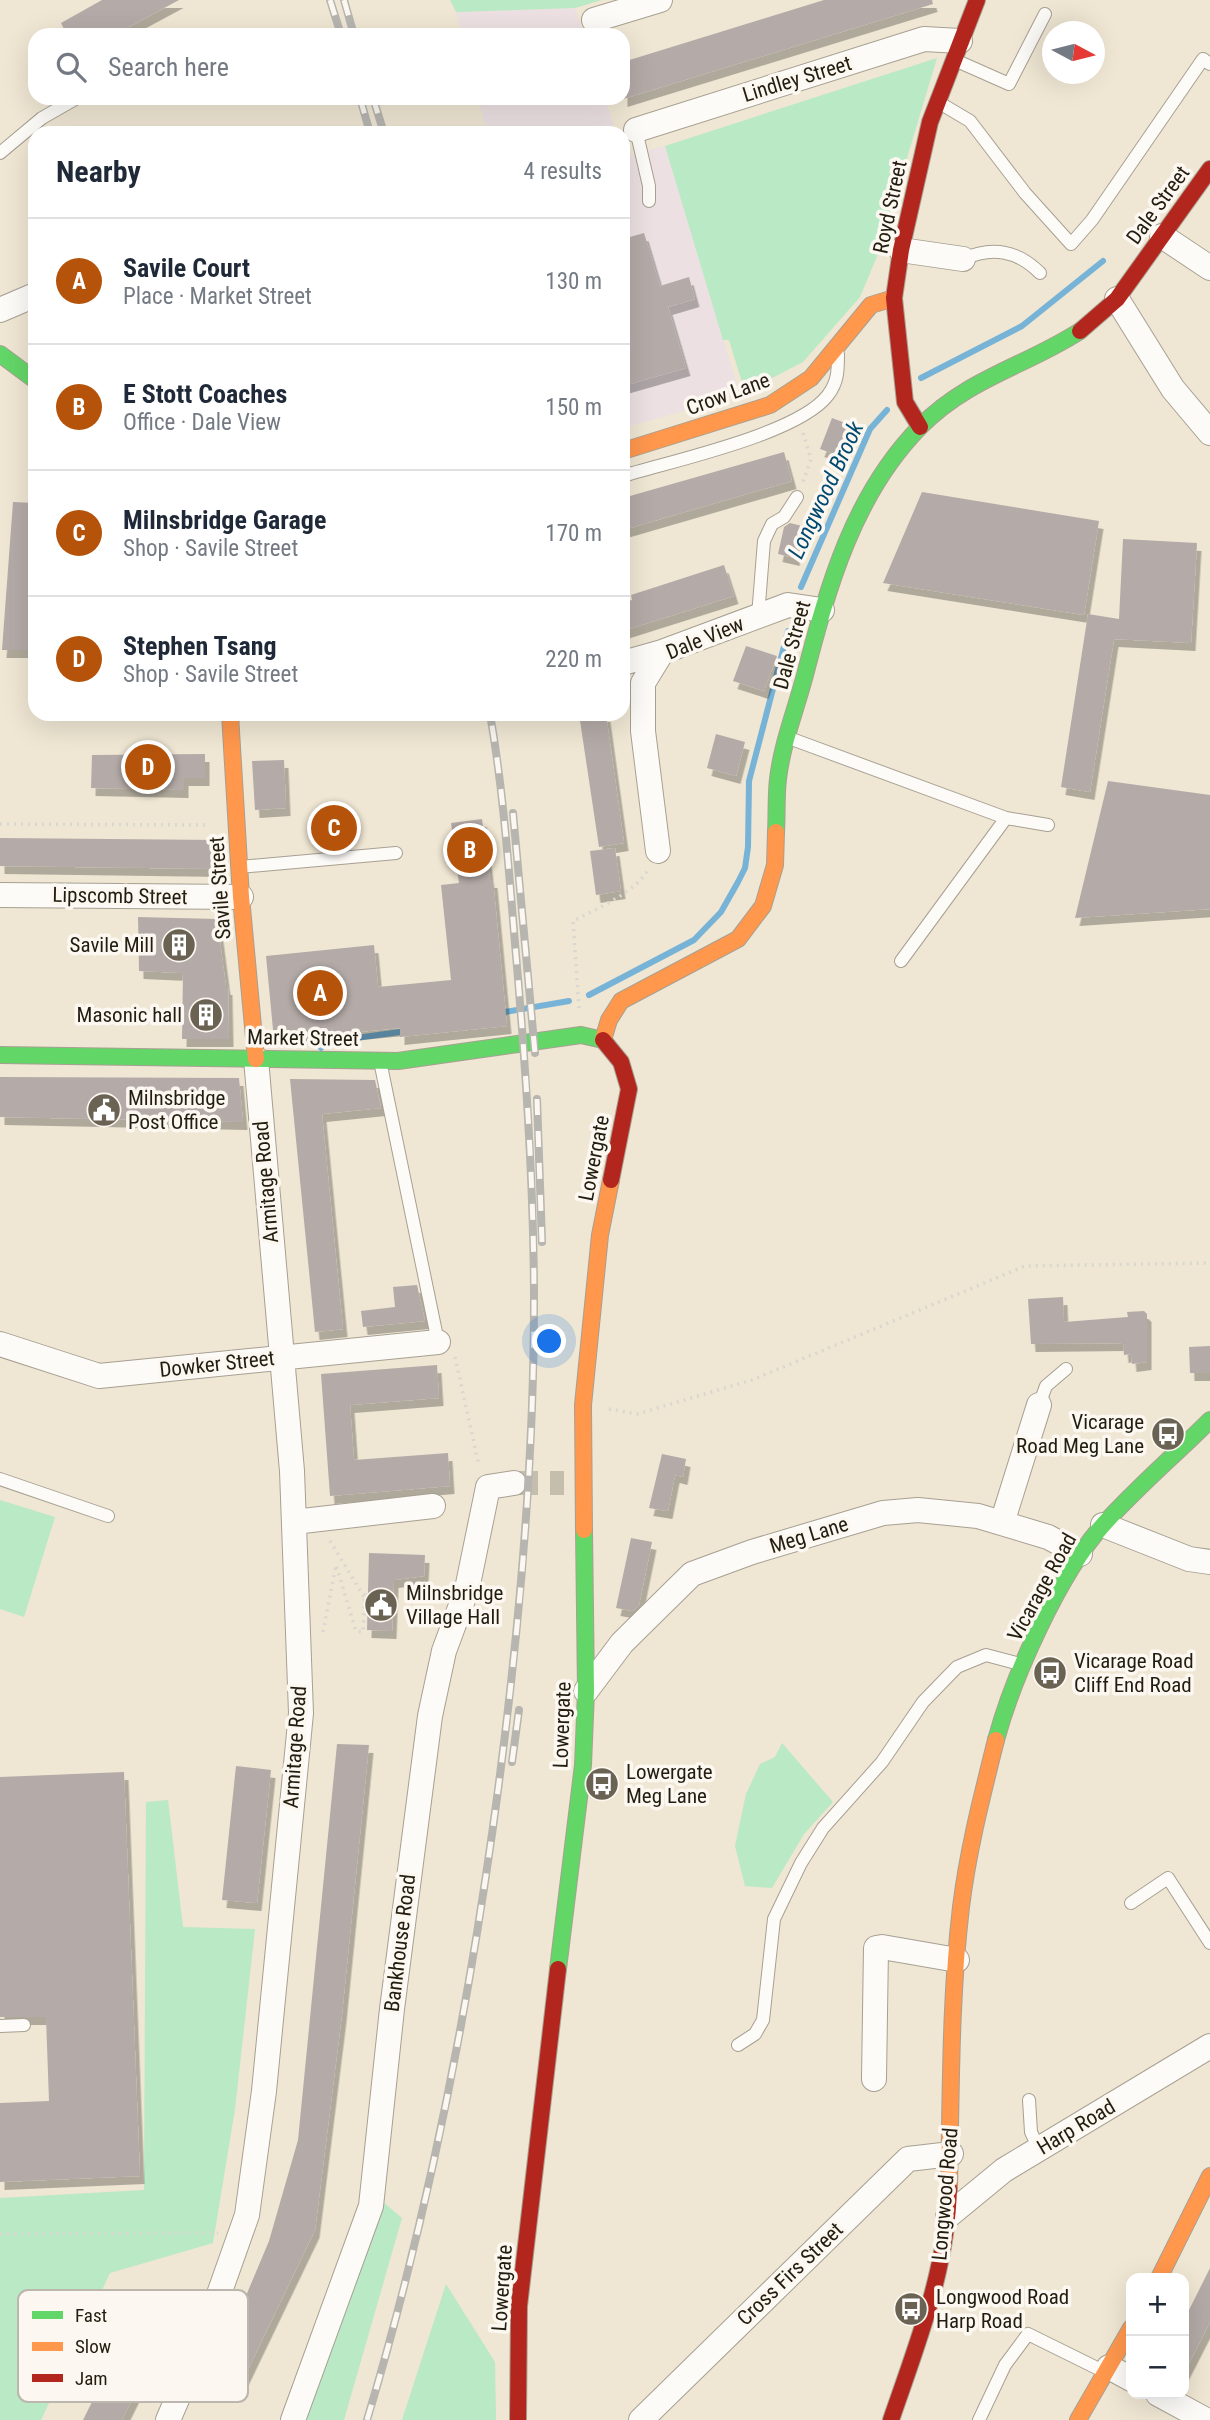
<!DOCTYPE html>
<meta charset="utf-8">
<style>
:root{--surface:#fff;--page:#f6f6f7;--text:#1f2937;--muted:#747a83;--line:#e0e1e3;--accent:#b45309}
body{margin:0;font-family:"Roboto Condensed",sans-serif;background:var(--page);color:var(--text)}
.controls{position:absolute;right:21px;bottom:21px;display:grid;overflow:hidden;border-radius:14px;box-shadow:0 7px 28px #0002}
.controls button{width:63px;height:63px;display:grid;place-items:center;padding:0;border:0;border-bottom:2px solid var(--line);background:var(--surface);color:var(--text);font:35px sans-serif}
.compass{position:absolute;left:1042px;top:21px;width:63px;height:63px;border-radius:50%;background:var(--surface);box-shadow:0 7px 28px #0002;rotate:97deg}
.you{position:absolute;left:550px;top:1342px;width:24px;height:24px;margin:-18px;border:5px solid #fff;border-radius:50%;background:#1a73e8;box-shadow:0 0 0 10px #1a73e833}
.badge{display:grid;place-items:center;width:46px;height:46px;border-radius:50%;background:var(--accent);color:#fff;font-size:23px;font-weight:700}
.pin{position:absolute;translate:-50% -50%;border:4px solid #fff;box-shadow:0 2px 7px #0006}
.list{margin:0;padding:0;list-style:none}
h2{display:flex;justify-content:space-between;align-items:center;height:91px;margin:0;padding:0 28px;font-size:30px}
h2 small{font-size:23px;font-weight:400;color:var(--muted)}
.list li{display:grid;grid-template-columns:46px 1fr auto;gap:21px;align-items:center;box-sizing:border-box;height:126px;padding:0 28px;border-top:2px solid var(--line)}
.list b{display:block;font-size:26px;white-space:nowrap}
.list p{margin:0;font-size:23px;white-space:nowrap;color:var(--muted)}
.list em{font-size:23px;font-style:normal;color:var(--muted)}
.icon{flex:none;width:38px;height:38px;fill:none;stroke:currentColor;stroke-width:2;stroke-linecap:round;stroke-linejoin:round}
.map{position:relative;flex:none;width:1210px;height:2420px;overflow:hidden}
.search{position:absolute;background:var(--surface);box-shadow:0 7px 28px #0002;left:28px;top:28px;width:602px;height:77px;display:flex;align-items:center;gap:18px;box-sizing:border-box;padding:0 24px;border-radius:21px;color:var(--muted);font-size:26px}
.panel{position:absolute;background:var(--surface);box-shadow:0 7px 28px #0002;left:28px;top:126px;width:602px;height:595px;border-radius:21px}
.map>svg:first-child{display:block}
.education{fill:#ece0e2}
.green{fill:#b9e9c5}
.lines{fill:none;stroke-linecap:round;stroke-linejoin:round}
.stream{stroke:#77b3d6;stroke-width:6}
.building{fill:#b4aba8;filter:url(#shadow)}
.street-tunnel{stroke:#c6beac;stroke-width:24;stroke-dasharray:24 12;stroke-linecap:butt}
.lane-casing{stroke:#a7a092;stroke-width:14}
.street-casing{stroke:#a7a092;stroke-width:26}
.fast-casing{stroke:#a7a092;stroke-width:18}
.slow-casing{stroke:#a7a092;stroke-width:18}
.jam-casing{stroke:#a7a092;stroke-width:18}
.path{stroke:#dad7d0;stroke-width:3.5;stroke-dasharray:2 5;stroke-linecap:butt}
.lane{stroke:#fdfbf8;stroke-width:12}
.street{stroke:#fdfbf8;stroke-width:24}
.fast{stroke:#63d668;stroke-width:16}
.slow{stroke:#ff974d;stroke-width:16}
.jam{stroke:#b3261e;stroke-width:16}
.rail-casing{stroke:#b7b5b0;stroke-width:8}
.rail{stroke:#fcf8f1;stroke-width:5;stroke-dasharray:16;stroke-linecap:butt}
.labels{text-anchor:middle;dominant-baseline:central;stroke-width:7;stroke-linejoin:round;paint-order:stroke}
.street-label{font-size:21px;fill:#231d10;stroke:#fcf8f1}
.poi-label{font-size:21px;fill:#231d10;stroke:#fcf8f1;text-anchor:start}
.water-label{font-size:23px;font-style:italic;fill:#004970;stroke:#fcf8f1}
.key{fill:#fcf8f1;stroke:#bbb6ae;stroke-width:2}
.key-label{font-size:19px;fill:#231d10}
</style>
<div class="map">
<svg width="1210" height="2420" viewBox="0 0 1210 2420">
<defs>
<filter id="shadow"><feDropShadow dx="4.5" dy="8" stdDeviation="0" flood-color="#0004"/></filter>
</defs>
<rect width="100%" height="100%" fill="#efe6d3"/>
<path class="education" d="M575 8 584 35H462L456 12Z
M478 98H605L616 133H487Z
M665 146 740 395 623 428V153L625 156Z"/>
<path class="green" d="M450 0H602L575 8 456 12Z
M937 58 878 254 860 297 803 362 745 392 729 340H723L665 146Z
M0 1500 55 1517 24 1617 0 1609Z
M782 1743 833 1802 804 1834 772 1888 745 1886 735 1846 746 1794 760 1764 775 1757Z
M168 1800 183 1927 255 1929 235 2109 213 2243 110 2273 41 2420H0V2198L144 2190 146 1802Z
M382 2201 402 2218 344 2420H304Z
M446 2284 495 2362 496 2420H402Z"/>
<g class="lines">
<path class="stream" d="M921 378 1022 326 1103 261
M801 587 870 429 887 410
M589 995 694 940 721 912 738 882 745 868 748 847 749 781 788 631
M505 1012 569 1001
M321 1048 327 1042 400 1032"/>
</g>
<path class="building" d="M102 0H179L114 35H67L61 23Z
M824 0H932L933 4 623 99V62Z
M644 233 660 286 689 277 695 299 668 307 686 368 623 386V239Z
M832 418 848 424 837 455 820 449Z
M784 452 792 481 623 530V498Z
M922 492 1099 521 1084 615 883 583Z
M13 502 35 503V650H2Z
M790 523 802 526 795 558 778 554 784 527Z
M1123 539 1197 543 1191 643 1114 639 1090 792 1061 787 1088 614 1119 619Z
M724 565 734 596 623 631V602L632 600 631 595Z
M746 646 777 656 764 691 733 681Z
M579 714H606L624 843 599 847Z
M716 734 745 742 736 776 707 768Z
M205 754V778H184V790L91 788 92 755Z
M284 760 286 808 255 810 252 761Z
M1108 781 1210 795V909L1075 918Z
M482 819 490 880H493L507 1026 400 1037V1028L274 1040 266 956 374 945 378 987 451 980 441 885 459 883 451 823Z
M0 838 218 840 220 869 0 866Z
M615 848 621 891 596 895 590 851Z
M138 917 217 919 226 987H228L229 1039H182L183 973 139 971Z
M0 1077 239 1078 243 1122 0 1117Z
M290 1079 375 1080 381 1108 322 1114 343 1329 315 1332Z
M417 1285 425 1321 363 1327 361 1311 395 1307 393 1287Z
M1063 1297 1064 1322 1128 1317 1127 1312 1144 1311 1147 1314V1362L1132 1364 1131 1354 1124 1355 1123 1343 1031 1344 1028 1299Z
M1210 1346V1373H1190L1189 1347Z
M437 1365 439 1398 350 1405 354 1460 448 1453 450 1486 330 1496 321 1374Z
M662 1454 686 1459 683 1477 675 1475 668 1511 649 1508Z
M631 1538 652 1542 639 1605 633 1611 616 1608Z
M369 1553 425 1555 424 1576 394 1580 392 1631 367 1630Z
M337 1744 369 1745 342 2014 315 2230 239 2388 214 2372 269 2241 298 2140Z
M236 1766 271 1770 257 1903 222 1900Z
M124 1772 140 2176 0 2182V2103L49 2101 46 2017H0V1777Z
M1210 2268V2322L1184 2373V2307L1189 2310Z
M136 2314 167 2330 122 2420H83Z"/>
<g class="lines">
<path class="street-tunnel" d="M514 1483H564"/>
<g class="lane-casing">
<path id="lane" d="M957 61 1009 84 1045 14
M938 102 970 121 1025 193 1071 244 1092 220 1203 59 1210 64
M636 130 649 186V201
M0 153 42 118 77 98
M963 259C992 246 1017 250 1040 273
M623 476C671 461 799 434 828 395 838 382 838 370 838 354
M758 616 764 541 772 524 784 517 797 497
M789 738 1006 818 1048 825
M239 867 396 853
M901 961 1006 818
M380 1061 438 1342
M1039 1405 1046 1386 1066 1369
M0 1479 108 1516
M1131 1903 1168 1878 1210 1943
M0 2026 24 2025
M738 2045 755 2034 763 2020 774 1919 801 1863 823 1828 882 1762 923 1702 957 1667 986 1655 1024 1665
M1029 2100 1031 2132 1039 2149
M979 2420 1005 2365 1028 2334 1105 2372"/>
</g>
<g class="street-casing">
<path id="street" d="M594 20 660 0
M636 130 924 39 960 41
M1162 236 1210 268
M901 250 963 259
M1117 299 1173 389 1210 433
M0 310 35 295
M623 663 662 652
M658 851 643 731V683L662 652 788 605 822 610
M0 895 241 897
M0 1344 99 1376 438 1342
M294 1522 433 1506
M1002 1523 1039 1405
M1103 1525 1189 1559 1210 1562
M586 1691 622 1643 692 1574 752 1552 883 1513 918 1510 978 1516 1048 1537 1080 1554
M874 2079 876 1948 882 1947 957 1960
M948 2216 1004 2170 1210 2046
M1109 2367 1131 2379
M1158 2394 1206 2420
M168 2420 202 2342 247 2215 264 2091 301 1713 292 1471 256 1059
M293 2420 371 2206 392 2009 430 1716 444 1651 467 1589 488 1487 514 1483
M641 2420 908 2159 951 2154"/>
</g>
<g class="fast-casing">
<path id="fast" d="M0 354 35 380
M776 832C777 815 776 796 778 779 782 744 796 709 805 675 828 586 854 494 920 427 968 378 1026 366 1080 331
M0 1055 398 1061 581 1035 603 1040
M996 1740C1013 1677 1059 1574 1103 1525 1136 1488 1175 1455 1210 1420
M558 1969 583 1765 586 1691 584 1530"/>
</g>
<g class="slow-casing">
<path id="slow" d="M623 451 770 405 811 378 871 305 894 298
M230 714 241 897 256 1059
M603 1040 609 1020 621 1001 738 939 763 906 775 865 776 832
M584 1530 583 1405 600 1235 611 1180
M949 2188C951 2095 950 2000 961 1907 968 1850 982 1796 996 1740
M1159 2278 1210 2176
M1078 2420 1131 2328"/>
</g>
<g class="jam-casing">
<path id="jam" d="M1080 331 1117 299 1210 169
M920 427 905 402 894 298 901 250 930 122 977 0
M603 1040 621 1062 629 1089 611 1180
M518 2420 519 2306 558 1969
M891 2420C917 2344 947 2270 949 2188"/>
</g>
<path class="path" d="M803 433 811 459 803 482
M0 824 210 825
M579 1008 573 921C594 910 636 892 647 871
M455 1357 479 1466
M609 1409 637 1414 752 1380 1025 1266 1210 1263
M330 1541 364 1597
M323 1632 336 1565 356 1631 363 1632 365 1593
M0 2234 218 2233"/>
<use href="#lane" class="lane"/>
<use href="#street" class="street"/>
<use href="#fast" class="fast"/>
<use href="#slow" class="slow"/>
<use href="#jam" class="jam"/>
<g class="rail-casing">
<path id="rail" d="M330 0 341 35
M344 0 354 35
M360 98 370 133
M373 98 384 133
M513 813 535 1053
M537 1099 542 1242
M512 1762 519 1710
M367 2420C425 2227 465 2027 493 1827 517 1654 534 1477 534 1301 534 1186 526 1070 516 955 509 875 504 794 490 714"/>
</g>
<use href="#rail" class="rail"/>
</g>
<defs>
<g id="building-disc" transform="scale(1.75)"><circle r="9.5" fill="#6a6354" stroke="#fcf8f1"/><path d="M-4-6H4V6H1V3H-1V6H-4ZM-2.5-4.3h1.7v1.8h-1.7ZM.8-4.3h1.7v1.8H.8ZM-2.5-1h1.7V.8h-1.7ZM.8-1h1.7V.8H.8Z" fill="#fff"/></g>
<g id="civic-disc" transform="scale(1.75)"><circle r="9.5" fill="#6a6354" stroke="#fcf8f1"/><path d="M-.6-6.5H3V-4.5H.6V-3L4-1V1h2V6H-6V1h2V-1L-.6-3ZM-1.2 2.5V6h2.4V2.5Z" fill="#fff"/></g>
<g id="bus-disc" transform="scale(1.75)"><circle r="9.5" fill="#6a6354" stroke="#fcf8f1"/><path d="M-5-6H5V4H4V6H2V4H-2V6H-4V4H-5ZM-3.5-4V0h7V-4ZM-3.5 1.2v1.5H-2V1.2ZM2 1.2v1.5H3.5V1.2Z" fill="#fff"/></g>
</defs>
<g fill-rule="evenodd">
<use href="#building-disc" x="179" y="945"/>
<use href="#building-disc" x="206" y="1015"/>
<use href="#civic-disc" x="104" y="1110"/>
<use href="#bus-disc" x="1168" y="1434"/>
<use href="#civic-disc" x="381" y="1605"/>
<use href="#bus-disc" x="1050" y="1673"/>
<use href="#bus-disc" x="602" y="1784"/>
<use href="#bus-disc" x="911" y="2309"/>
</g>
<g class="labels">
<g class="street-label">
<text transform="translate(797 79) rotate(-17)">Lindley Street</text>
<text transform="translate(1158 205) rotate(-54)">Dale Street</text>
<text transform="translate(890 207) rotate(-78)">Royd Street</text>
<text transform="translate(728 394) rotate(-20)">Crow Lane</text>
<text transform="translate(705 638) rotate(-22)">Dale View</text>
<text transform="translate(792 645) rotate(-75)">Dale Street</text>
<text transform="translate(220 888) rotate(-94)">Savile Street</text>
<text transform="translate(120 896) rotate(1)">Lipscomb Street</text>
<text transform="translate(303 1038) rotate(1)">Market Street</text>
<text transform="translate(594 1158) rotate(-79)">Lowergate</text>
<text transform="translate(266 1182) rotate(-95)">Armitage Road</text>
<text transform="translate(217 1364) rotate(-6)">Dowker Street</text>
<text transform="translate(809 1535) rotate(-17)">Meg Lane</text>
<text transform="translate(1042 1587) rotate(-61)">Vicarage Road</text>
<text transform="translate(562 1725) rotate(-88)">Lowergate</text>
<text transform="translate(295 1747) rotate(-86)">Armitage Road</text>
<text transform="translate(400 1943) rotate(-83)">Bankhouse Road</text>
<text transform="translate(1076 2127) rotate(-31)">Harp Road</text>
<text transform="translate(945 2194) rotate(-85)">Longwood Road</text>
<text transform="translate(790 2274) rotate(-44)">Cross Firs Street</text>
<text transform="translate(502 2288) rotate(-86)">Lowergate</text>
</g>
<g class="poi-label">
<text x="154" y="945" text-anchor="end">Savile Mill</text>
<text x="182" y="1015" text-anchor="end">Masonic hall</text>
<text x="128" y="1098">Milnsbridge<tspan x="128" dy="24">Post Office</tspan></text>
<text x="1144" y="1422" text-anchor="end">Vicarage<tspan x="1144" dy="24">Road Meg Lane</tspan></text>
<text x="406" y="1593">Milnsbridge<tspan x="406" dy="24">Village Hall</tspan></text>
<text x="1074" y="1661">Vicarage Road<tspan x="1074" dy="24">Cliff End Road</tspan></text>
<text x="626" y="1772">Lowergate<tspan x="626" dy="24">Meg Lane</tspan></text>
<text x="936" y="2297">Longwood Road<tspan x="936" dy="24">Harp Road</tspan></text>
</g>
<g class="water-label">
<text transform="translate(826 490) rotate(-65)">Longwood Brook</text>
</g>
</g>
<rect x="18" y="2290" width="230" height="112" rx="10" class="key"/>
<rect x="32" y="2311" width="31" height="8" fill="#63d668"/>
<rect x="32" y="2342" width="31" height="9" fill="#ff974d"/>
<rect x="32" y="2374" width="31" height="8" fill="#b3261e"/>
<g class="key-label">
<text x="75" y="2322">Fast</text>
<text x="75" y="2353">Slow</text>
<text x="75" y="2385">Jam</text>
</g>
</svg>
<div class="controls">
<button>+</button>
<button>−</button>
</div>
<svg class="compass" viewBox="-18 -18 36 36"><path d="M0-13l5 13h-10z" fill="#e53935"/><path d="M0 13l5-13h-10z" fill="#747a83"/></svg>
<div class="you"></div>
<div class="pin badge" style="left:320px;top:993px">A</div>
<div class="pin badge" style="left:470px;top:850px">B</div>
<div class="pin badge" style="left:334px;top:828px">C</div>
<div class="pin badge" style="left:148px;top:767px">D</div>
<div class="search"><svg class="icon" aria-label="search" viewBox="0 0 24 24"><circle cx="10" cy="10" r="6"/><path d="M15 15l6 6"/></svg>Search here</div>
<section class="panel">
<h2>Nearby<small>4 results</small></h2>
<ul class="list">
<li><span class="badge">A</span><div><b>Savile Court</b><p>Place · Market Street</p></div><em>130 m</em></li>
<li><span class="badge">B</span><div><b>E Stott Coaches</b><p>Office · Dale View</p></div><em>150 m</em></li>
<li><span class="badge">C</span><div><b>Milnsbridge Garage</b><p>Shop · Savile Street</p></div><em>170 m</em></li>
<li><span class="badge">D</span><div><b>Stephen Tsang</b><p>Shop · Savile Street</p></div><em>220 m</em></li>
</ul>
</section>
</div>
